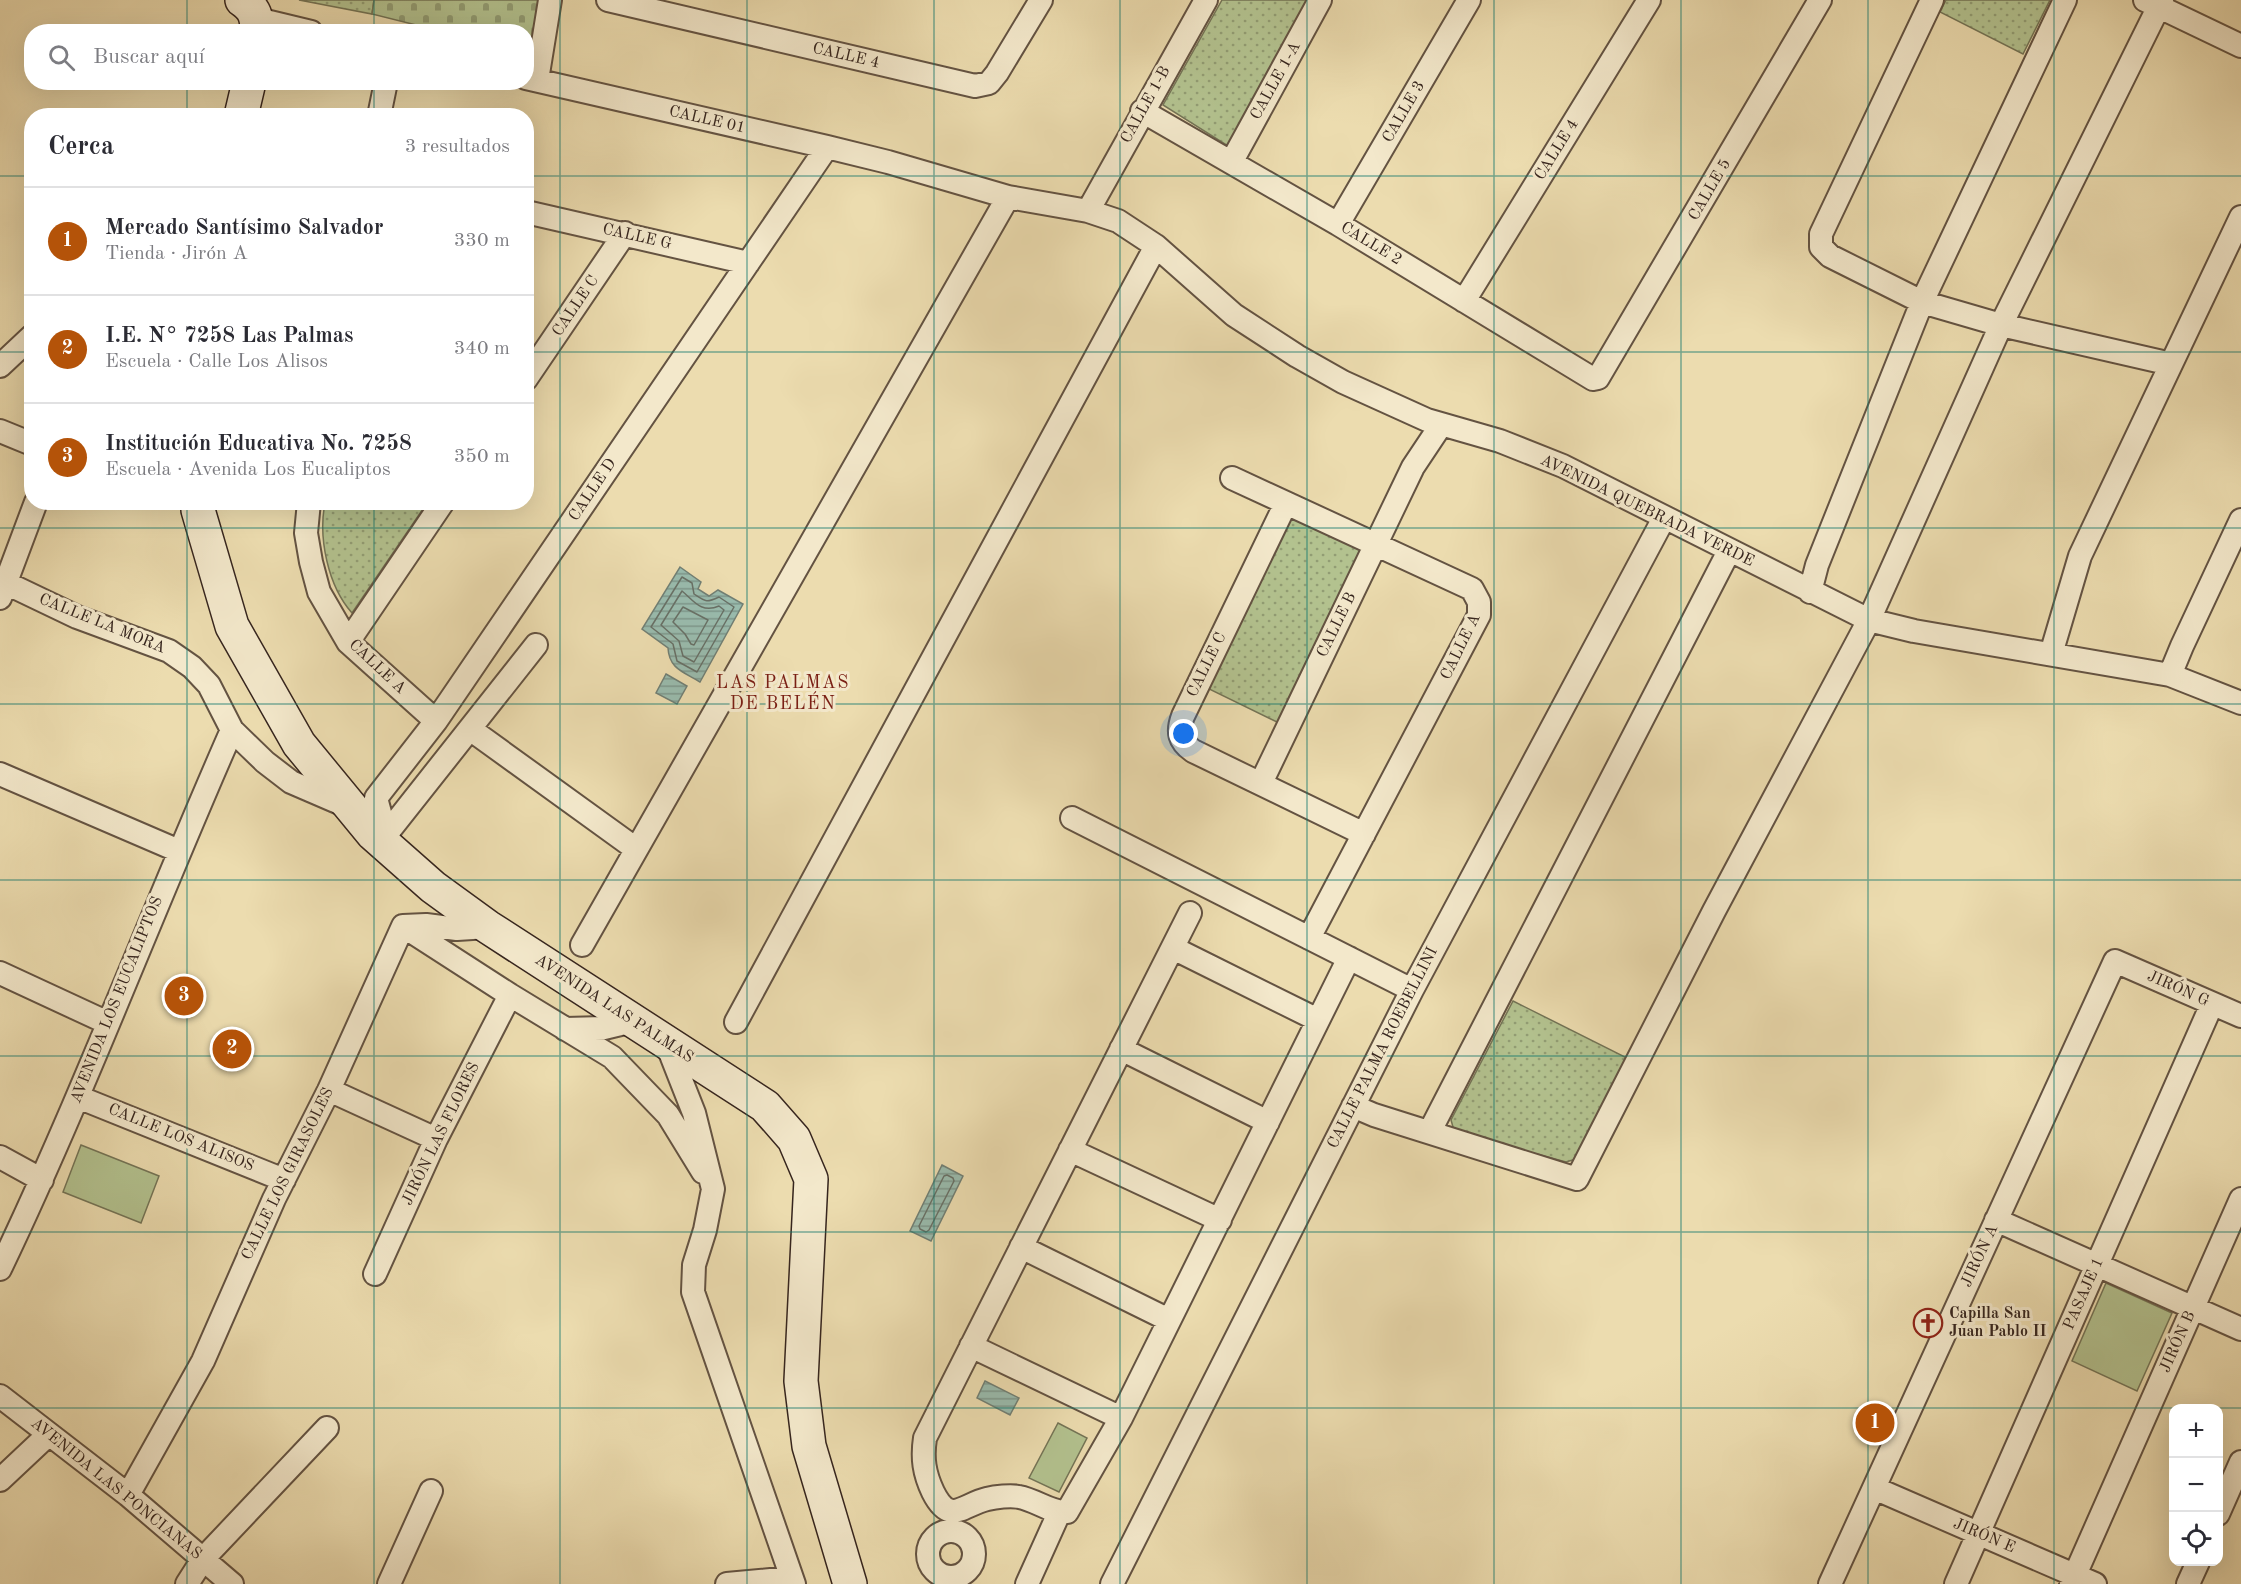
<!DOCTYPE html>
<html lang="es">
<meta charset="utf-8">
<style>
:root{--surface:#fff;--page:#f2f2f3;--text:#2b2b33;--muted:#7c7c81;--line:#e1e1e2;--accent:#b45309}
body{margin:0;font-family:"Old Standard TT",serif;background:var(--page);color:var(--text)}
.controls{position:absolute;right:18px;bottom:18px;display:grid;overflow:hidden;border-radius:12px;box-shadow:0 6px 24px #0002}
.controls button{width:54px;height:54px;display:grid;place-items:center;padding:0;border:0;border-bottom:2px solid var(--line);background:var(--surface);color:var(--text);font:30px sans-serif}
.you{position:absolute;left:1184px;top:734px;width:21px;height:21px;margin:-15px;border:4px solid #fff;border-radius:50%;background:#1a73e8;box-shadow:0 0 0 9px #1a73e833}
.badge{display:grid;place-items:center;width:39px;height:39px;border-radius:50%;background:var(--accent);color:#fff;font-size:20px;font-weight:700}
.pin{position:absolute;translate:-50% -50%;border:3px solid #fff;box-shadow:0 2px 6px #0006}
.list{margin:0;padding:0;list-style:none}
h2{display:flex;justify-content:space-between;align-items:center;height:78px;margin:0;padding:0 24px;font-size:26px}
h2 small{font-size:20px;font-weight:400;color:var(--muted)}
.list li{display:grid;grid-template-columns:39px 1fr auto;gap:18px;align-items:center;box-sizing:border-box;height:108px;padding:0 24px;border-top:2px solid var(--line)}
.list b{display:block;font-size:22px;white-space:nowrap}
.list p{margin:0;font-size:20px;white-space:nowrap;color:var(--muted)}
.list em{font-size:20px;font-style:normal;color:var(--muted)}
.icon{flex:none;width:33px;height:33px;fill:none;stroke:currentColor;stroke-width:2;stroke-linecap:round;stroke-linejoin:round}
.map{position:relative;flex:none;width:2241px;height:1584px;overflow:hidden}
.search{position:absolute;background:var(--surface);box-shadow:0 6px 24px #0002;left:24px;top:24px;width:510px;height:66px;display:flex;align-items:center;gap:15px;box-sizing:border-box;padding:0 21px;border-radius:24px;color:var(--muted);font-size:22px}
.panel{position:absolute;background:var(--surface);box-shadow:0 6px 24px #0002;left:24px;top:108px;width:510px;height:402px;border-radius:24px}
.map>svg:first-child{display:block}
.grass{fill:url(#grass-dots);stroke:#747456;stroke-width:1.5}
.cemetery{fill:url(#cemetery-stones);stroke:#747456;stroke-width:1.5}
.garden{fill:#b3c28f;stroke:#747456;stroke-width:1.5}
.water{fill:url(#water-rules);stroke:#717f74;stroke-width:1.5}
.lines{fill:none;stroke-linecap:round;stroke-linejoin:round}
.shore{stroke:#687066;stroke-width:1.5}
.minor-casing{stroke:#645342;stroke-width:26}
.secondary-casing{stroke:#36251e;stroke-width:36}
.minor{stroke:#f3e8cb;stroke-width:22}
.secondary{stroke:#f3e8cb;stroke-width:33}
.grid{fill:none;stroke:#0f766e;stroke-width:1.5;stroke-opacity:0.55}
.labels{text-anchor:middle;dominant-baseline:central;stroke-width:6;stroke-linejoin:round;paint-order:stroke}
.street-label{font-size:16px;fill:#36251e;stroke:#f3e8cb}
.poi-label{font-size:16px;font-weight:bold;fill:#36251e;stroke:#f3e8cb;text-anchor:start}
.neighbourhood-label{font-size:18px;letter-spacing:1.5px;fill:#7a1f14;stroke:#f3e8cb}
</style>
<div class="map">
<svg width="2241" height="1584" viewBox="0 0 2241 1584">
<defs>
<pattern id="grass-dots" width="8" height="8" patternUnits="userSpaceOnUse" patternTransform="scale(1.5)"><rect width="8" height="8" fill="#b3c28f"/><path d="M2 2h.1M6 6h.1" fill="none" stroke="#929d74" stroke-width="1.8" stroke-linecap="round"/></pattern>
<pattern id="cemetery-stones" width="16" height="16" patternUnits="userSpaceOnUse" patternTransform="scale(1.5)"><rect width="16" height="16" fill="#b3c28f"/><path d="M2 7V4a2 2 0 0 1 4 0v3zM10 15v-3a2 2 0 0 1 4 0v3z" fill="#929d74"/></pattern>
<pattern id="water-rules" width="6" height="5" patternUnits="userSpaceOnUse" patternTransform="scale(1.5)"><rect width="6" height="5" fill="#99bbad"/><path d="M0 2.5h6" fill="none" stroke="#7e988c"/></pattern>
</defs>
<rect width="100%" height="100%" fill="#ecdcaf"/>
<filter id="stains"><feTurbulence type="fractalNoise" baseFrequency=".00333" numOctaves="4"/><feColorMatrix values="0 0 0 0 .2 0 0 0 0 .09 0 0 0 0 .02 0 0 0 .5 -.17"/></filter>
<radialGradient id="worn" r=".72"><stop offset=".6" stop-color="#630" stop-opacity="0"/><stop offset="1" stop-color="#630" stop-opacity=".3"/></radialGradient>
<path class="grass" d="M299 0H374L372 14Z
M1222 0H1313L1228 146 1163 105Z
M1946 0H2050L2023 54 1940 12Z
M325 503H427L352 613C328 586 318 538 325 503Z
M1289 514 1362 550 1279 723 1205 687Z
M1513 1001 1627 1058 1576 1159 1566 1162 1457 1132 1453 1127 1451 1120Z"/>
<path class="cemetery" d="M374 0H539L530 55 527 54 526 32 440 31 372 14Z"/>
<path class="garden" d="M81 1145 159 1176 141 1223 63 1192Z
M2106 1283 2172 1313 2137 1391 2072 1361Z
M1058 1423 1087 1438 1059 1492 1029 1478Z"/>
<path class="water" d="M680 567 701 582 698 589 709 596 718 590 743 604 700 682C684 672 669 669 668 648L642 629Z
M666 674 687 686 677 704 656 693Z
M942 1165 963 1176 931 1241 910 1231Z
M985 1381 1019 1398 1010 1415 977 1398Z"/>
<g class="lines">
<path class="shore" d="M682 577 692 583 694 594C706 602 706 603 719 597L734 607 697 672 677 661 673 644 651 627Z
M682 591C693 600 701 614 719 606L724 610 694 662 683 656 679 641 661 625Z
M683 607 708 620 694 645 691 644 685 634 673 622Z
M947 1175 953 1178 954 1181 929 1230 926 1232 920 1229 919 1226 944 1176Z"/>
<g class="minor-casing">
<path id="minor" d="M608 0 975 86 989 83 997 73 1041 0
M1932 0 1821 234V247L1830 256 1922 302 2001 325 2171 364
M2145 0 2241 46
M257 19 311 32
M526 78 827 147 888 162 1008 197 1088 211 1118 221 1156 246 1234 315 1297 356 1343 382 1427 420 1500 441 1563 466 1869 620 1914 631 2170 675 2241 703
M537 80 550 0
M1142 111 1338 224 1593 379 1598 378 1820 0
M379 116 386 82
M1232 161 1320 0
M1088 211 1206 0
M526 212 748 263
M1338 224 1469 0
M1464 301 1649 0
M0 366 32 336
M526 379 625 233
M0 431 32 444
M1232 478 1472 589 1479 602V615L1309 938
M309 502 306 533 311 562 319 592 348 642 436 721
M1286 503 1183 716C1177 732 1179 741 1193 751L1364 834
M6 583 77 617 169 651 192 667 209 685 232 730 265 762 291 782 349 807
M1810 592 1817 565 1922 302 2065 0
M0 598 36 502
M348 642 443 502
M2051 654 2080 556 2241 217
M2170 675 2182 646 2241 520
M470 729 636 849
M0 774 179 851
M1261 783 1413 467 1441 425
M1072 818 1412 990
M386 835 376 798 436 721 827 147
M381 841 536 645
M1190 913 925 1438C922 1458 924 1473 933 1492 950 1526 962 1505 987 1499 995 1497 1011 1495 1019 1497 1036 1500 1051 1513 1067 1512L1121 1418 1349 958
M403 926 510 995 612 1057 668 1115 703 1172
M582 945 1008 197
M1173 948 1318 1020
M0 973 108 1023
M736 1022 1156 246
M565 1029 604 1028 633 1021
M666 1042 694 1113 713 1189 705 1230 694 1265 693 1292 794 1584
M1121 1049 1268 1122
M329 1090 436 1139
M78 1097 284 1180
M1353 1106 1374 1115 1577 1179 1714 911 1869 620 2001 325 2162 0
M1430 1131 1729 551
M1070 1150 1220 1220
M0 1157 42 1180
M1996 1220 2241 1329
M1021 1247 1169 1320
M0 1269C84 1093 153 909 232 730
M375 1274 436 1139 510 995
M971 1346 1121 1418
M0 1396 128 1495 232 1584
M0 1480 49 1434
M1874 1488 2095 1584
M128 1495 203 1361 274 1199 329 1090 403 926 426 925 457 929 488 927
M2218 1514 2241 1462
M928 1554a23 23 0 1 1 46 0a23 23 0 1 1-46 0Z
M187 1584 203 1559 327 1428
M389 1584 431 1491
M727 1584 791 1578
M1027 1584 1059 1513
M1112 1584 1412 990 1664 518
M1830 1584 2115 961 2241 1016
M1956 1584 2212 1004
M2071 1584 2241 1199
M2188 1584 2198 1562"/>
</g>
<g class="secondary-casing">
<path id="secondary" d="M242 0C255 9 257 17 257 32
M241 116 249 82
M198 502V510L232 626 299 744 373 834 433 887 488 927 765 1106 794 1139 811 1179 801 1381 809 1446 850 1584"/>
</g>
<use href="#minor" class="minor"/>
<use href="#secondary" class="secondary"/>
</g>
<path class="grid" d="M187 0V32M374 0V32M560 0V1584M747 0V1584M934 0V1584M1120 0V1584M1307 0V1584M1494 0V1584M1681 0V1584M1868 0V1584M2054 0V1584M187 82V116M374 82V116M0 176H32M526 176H2241M0 352H32M526 352H2241M187 502V1584M374 502V1584M0 528H2241M0 704H2241M0 880H2241M0 1056H2241M0 1232H2241M0 1408H2241"/>
<defs>
<g id="church-ring" transform="scale(1.5)"><circle r="9.5" fill="#f3e8cb" stroke="#8f2418" stroke-width="1.5"/><path d="M-1.2-6h2.4v3.5h3.3v2.4h-3.3V6h-2.4V-.1h-3.3v-2.4h3.3Z" fill="#8f2418"/></g>
</defs>
<g fill-rule="evenodd">
<use href="#church-ring" x="1928" y="1323"/>
</g>
<g class="labels">
<g class="street-label">
<text transform="translate(846 56) rotate(13)">CALLE 4</text>
<text transform="translate(1276 81) rotate(-61)">CALLE 1-A</text>
<text transform="translate(1146 105) rotate(-61)">CALLE 1-B</text>
<text transform="translate(1404 112) rotate(-60)">CALLE 3</text>
<text transform="translate(707 120) rotate(13)">CALLE 01</text>
<text transform="translate(1557 150) rotate(-58)">CALLE 4</text>
<text transform="translate(1710 190) rotate(-60)">CALLE 5</text>
<text transform="translate(637 237) rotate(13)">CALLE G</text>
<text transform="translate(1371 244) rotate(31)">CALLE 2</text>
<text transform="translate(576 306) rotate(-56)">CALLE C</text>
<text transform="translate(593 490) rotate(-56)">CALLE D</text>
<text transform="translate(1647 511) rotate(26)">AVENIDA QUEBRADA VERDE</text>
<text transform="translate(102 624) rotate(22)">CALLE LA MORA</text>
<text transform="translate(1337 625) rotate(-64)">CALLE B</text>
<text transform="translate(1461 647) rotate(-64)">CALLE A</text>
<text transform="translate(1207 665) rotate(-64)">CALLE C</text>
<text transform="translate(377 667) rotate(43)">CALLE A</text>
<text transform="translate(2178 989) rotate(24)">JIRÓN G</text>
<text transform="translate(117 1000) rotate(-68)">AVENIDA LOS EUCALIPTOS</text>
<text transform="translate(614 1009) rotate(33)">AVENIDA LAS PALMAS</text>
<text transform="translate(1383 1048) rotate(-63)">CALLE PALMA ROEBELLINI</text>
<text transform="translate(441 1134) rotate(-64)">JIRÓN LAS FLORES</text>
<text transform="translate(181 1138) rotate(22)">CALLE LOS ALISOS</text>
<text transform="translate(288 1174) rotate(-64)">CALLE LOS GIRASOLES</text>
<text transform="translate(1980 1256) rotate(-65)">JIRÓN A</text>
<text transform="translate(2084 1294) rotate(-66)">PASAJE 1</text>
<text transform="translate(2178 1342) rotate(-66)">JIRÓN B</text>
<text transform="translate(116 1489) rotate(39)">AVENIDA LAS PONCIANAS</text>
<text transform="translate(1984 1536) rotate(23)">JIRÓN E</text>
</g>
<g class="poi-label">
<text x="1949" y="1314">Capilla San<tspan x="1949" dy="18">Juan Pablo II</tspan></text>
</g>
<g class="neighbourhood-label">
<text x="783" y="683">LAS PALMAS<tspan x="783" dy="21">DE BELÉN</tspan></text>
</g>
</g>
<rect width="100%" height="100%" filter="url(#stains)"/>
<rect width="100%" height="100%" fill="url(#worn)"/>
</svg>
<div class="controls">
<button>+</button>
<button>−</button>
<button><svg class="icon" aria-label="locate" viewBox="0 0 24 24"><circle cx="12" cy="12" r="6"/><path d="M12 2v4M12 18v4M2 12h4M18 12h4"/></svg></button>
</div>
<div class="you"></div>
<div class="pin badge" style="left:1875px;top:1423px">1</div>
<div class="pin badge" style="left:232px;top:1049px">2</div>
<div class="pin badge" style="left:184px;top:996px">3</div>
<div class="search"><svg class="icon" aria-label="search" viewBox="0 0 24 24"><circle cx="10" cy="10" r="6"/><path d="M15 15l6 6"/></svg>Buscar aquí</div>
<section class="panel">
<h2>Cerca<small>3 resultados</small></h2>
<ul class="list">
<li><span class="badge">1</span><div><b>Mercado Santísimo Salvador</b><p>Tienda · Jirón A</p></div><em>330 m</em></li>
<li><span class="badge">2</span><div><b>I.E. N° 7258 Las Palmas</b><p>Escuela · Calle Los Alisos</p></div><em>340 m</em></li>
<li><span class="badge">3</span><div><b>Institución Educativa No. 7258</b><p>Escuela · Avenida Los Eucaliptos</p></div><em>350 m</em></li>
</ul>
</section>
</div>
